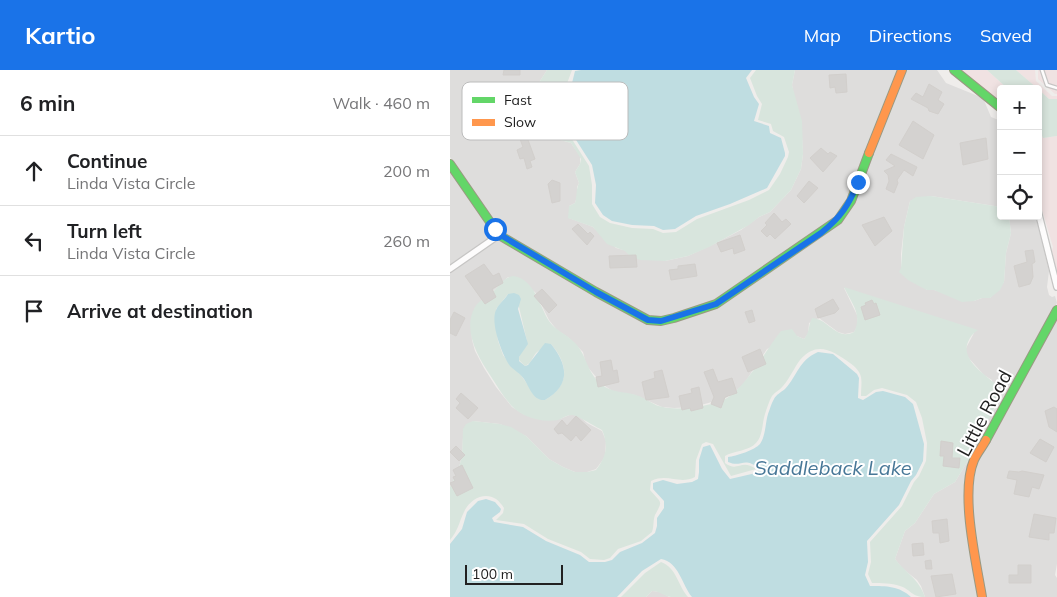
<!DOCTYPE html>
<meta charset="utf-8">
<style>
:root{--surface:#fff;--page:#f2f2f2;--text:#202124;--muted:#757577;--line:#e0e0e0;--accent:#1a73e8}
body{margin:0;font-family:Mulish,sans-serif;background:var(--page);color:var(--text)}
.controls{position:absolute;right:15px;top:15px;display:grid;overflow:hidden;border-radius:5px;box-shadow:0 2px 8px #0003}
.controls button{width:45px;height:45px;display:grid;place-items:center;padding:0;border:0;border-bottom:1px solid var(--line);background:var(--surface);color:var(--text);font:25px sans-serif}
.scale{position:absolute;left:15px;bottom:12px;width:98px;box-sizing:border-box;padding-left:5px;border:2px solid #212121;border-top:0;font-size:14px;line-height:18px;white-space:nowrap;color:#212121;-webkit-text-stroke:4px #fff;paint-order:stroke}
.stop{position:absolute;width:15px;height:15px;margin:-11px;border:4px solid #1a73e8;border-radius:50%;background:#fff}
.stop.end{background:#1a73e8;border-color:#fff;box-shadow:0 1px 5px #0008}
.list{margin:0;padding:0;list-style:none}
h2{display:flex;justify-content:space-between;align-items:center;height:65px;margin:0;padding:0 20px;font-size:21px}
h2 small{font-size:16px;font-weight:400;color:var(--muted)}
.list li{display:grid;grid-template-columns:32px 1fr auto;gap:15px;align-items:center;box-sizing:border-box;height:70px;padding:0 20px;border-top:1px solid var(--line)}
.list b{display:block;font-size:19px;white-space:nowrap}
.list p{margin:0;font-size:16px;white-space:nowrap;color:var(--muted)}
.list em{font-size:16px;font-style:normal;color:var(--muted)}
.icon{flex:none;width:28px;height:28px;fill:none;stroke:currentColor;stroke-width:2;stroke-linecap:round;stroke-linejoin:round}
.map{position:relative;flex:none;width:607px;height:527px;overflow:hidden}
header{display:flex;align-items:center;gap:30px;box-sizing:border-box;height:70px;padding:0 25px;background:var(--accent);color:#fff}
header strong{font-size:24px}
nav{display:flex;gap:28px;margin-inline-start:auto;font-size:18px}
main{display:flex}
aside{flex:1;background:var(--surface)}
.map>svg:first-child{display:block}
.residential{fill:#dedddc}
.commercial{fill:#f0e2e2}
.wetland{fill:#d8e5dd;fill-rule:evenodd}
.water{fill:#bfdde1}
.building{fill:#d4d2d0;stroke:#d2cfcc}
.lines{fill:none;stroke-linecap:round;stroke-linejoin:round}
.lane-casing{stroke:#c6c5c4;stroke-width:5}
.street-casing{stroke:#c6c5c4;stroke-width:8}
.fast-casing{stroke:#9a9982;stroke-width:10}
.slow-casing{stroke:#9a9982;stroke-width:10}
.lane{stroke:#fdfcfc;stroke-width:2.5}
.street{stroke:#fdfcfc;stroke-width:5.5}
.fast{stroke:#63d668;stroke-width:8}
.slow{stroke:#ff974d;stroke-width:8}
.route{stroke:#1a73e8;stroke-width:6}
.labels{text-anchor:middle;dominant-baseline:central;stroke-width:4;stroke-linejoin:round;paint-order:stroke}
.street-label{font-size:19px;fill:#212121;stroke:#fff}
.water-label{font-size:20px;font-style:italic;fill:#477797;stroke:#fff}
.key{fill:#fff;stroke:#bcbcbc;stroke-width:1}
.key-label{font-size:14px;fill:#212121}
</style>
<header>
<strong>Kartio</strong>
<nav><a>Map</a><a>Directions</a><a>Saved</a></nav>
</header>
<main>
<aside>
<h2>6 min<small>Walk · 460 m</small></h2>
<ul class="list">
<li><svg class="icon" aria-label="ahead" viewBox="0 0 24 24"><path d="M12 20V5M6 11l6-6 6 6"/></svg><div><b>Continue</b><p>Linda Vista Circle</p></div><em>200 m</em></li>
<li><svg class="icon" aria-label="left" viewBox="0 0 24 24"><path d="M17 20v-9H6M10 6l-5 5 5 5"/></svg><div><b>Turn left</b><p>Linda Vista Circle</p></div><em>260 m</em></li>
<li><svg class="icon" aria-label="arrive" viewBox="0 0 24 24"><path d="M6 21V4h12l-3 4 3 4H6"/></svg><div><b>Arrive at destination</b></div></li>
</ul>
</aside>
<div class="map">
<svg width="607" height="527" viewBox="0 0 607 527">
<rect width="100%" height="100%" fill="#efedeb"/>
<path class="residential" d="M0 0H97L90 11 88 26 77 48V55L90 69H107L121 73 130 86V94L125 102 129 113 127 117V126L125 133 119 136V148L143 157 166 178 215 191 238 186 264 174 291 160 309 147 320 142 341 120 351 99 353 84 352 67 342 15 345 0H448L438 22 397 130 385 147 369 160 264 231 210 248 200 247 148 219 51 162 0 87Z
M457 0H487L496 13 533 28 541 47 551 51V137L481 126 460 131 454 157 451 184V198L477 220H484L524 231 532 228H540L554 212 556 183 561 163 559 146H586L599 201 597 217 599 225 602 227 605 226 607 233 540 357 520 388 516 408 515 449 528 527H475L471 516 467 510 452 498 445 489 455 461 465 453 484 424 505 412 522 384 539 347 546 337 542 310 534 305 516 285V278L524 263 394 218 407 245 408 255 404 262 395 264 388 262 369 248 359 253 358 264 354 269 347 266 317 279 293 315 276 328 244 337 224 338 212 337 185 325 164 322 152 314 136 295 133 282 119 268 107 260 99 250 85 222 58 207 25 238 21 255 22 270 25 281 34 298 46 317 62 337 75 345 110 349 122 344 128 345 137 353 152 361 156 371 155 387 146 399 137 402H125L113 397 99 389 76 366 50 354 23 351 13 367 12 386 8 401 0 417V203L49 169 196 253 268 237 391 151Z
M0 100 44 164 0 195Z
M607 248V494L605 505 607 508V527H536L522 448 523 409 527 391 547 360Z
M202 521 211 522 219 527H196Z"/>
<path class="commercial" d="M509 0H537L558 19H551V33Z
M566 0H585L586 11 602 26H607V29H599Z
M588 0H607V24H605L588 9Z
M588 56 593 68 607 66V202L602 181 603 177 588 126Z"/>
<path class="wetland" d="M97 0H122L109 35 112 56 118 63 139 96 142 115V134L150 147 160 153 182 158 203 159 213 163 226 162 247 149 299 130 319 120 330 104 338 87 339 82 334 67 323 61 321 54 308 50 312 34 307 26 300 8 306 0H345L342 15 352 51 353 84 351 99 341 120 320 142 309 147 299 155 259 177 238 186 215 191 190 190 180 186 175 181 157 174 143 157 118 148 119 136 125 133C127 126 126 119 129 113L125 102 130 94 131 89 121 73 107 69H90L83 64 77 55V48L88 26 90 11Z
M537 0H566L588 19H558Z
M588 19 599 29H607V66L593 68C586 52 588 36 588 19Z
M481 126 551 137V146H559L561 163 556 183 554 212 550 220 540 228H532L524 231 512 232 484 220H477L469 216 458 210 449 202 451 198 454 157 460 131 466 127Z
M63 206C84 208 90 237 99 251 106 261 117 264 125 273 137 285 136 301 151 314 162 323 173 321 186 325 196 328 204 336 213 337 229 341 263 336 277 328 298 314 315 281 331 261L342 259 347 266 354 269C360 262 358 255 362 248 379 249 386 271 404 262 413 244 401 233 394 217L528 260C523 263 520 267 518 272 510 291 538 306 549 317L551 325 528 370 522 384 505 412 484 424 465 453 455 461 445 489C456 503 469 509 475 527 461 527 462 520 450 516 441 513 432 513 422 513L418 504 421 492 420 472 452 436 464 412 469 406 476 391 477 373 472 348 466 332 457 325 432 318 424 320 416 326H411C411 310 415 304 400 293 383 281 367 270 350 290 344 298 340 308 333 316 330 320 325 322 322 326 319 331 317 338 315 344 312 353 313 366 306 373 299 381 283 381 275 386V393C288 403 291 388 306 399L281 406 263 374 256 372 252 374 246 390 245 407C229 415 218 403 201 411L200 420C212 434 213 430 205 445 203 450 204 457 202 462L191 471 168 479 160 488 154 490 140 489 131 482 98 469 74 454 46 450 53 443 54 438C52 435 49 431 46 429 34 421 19 430 14 442 9 452 8 461 0 470V417L8 401 12 386 13 359 16 354 23 351 50 354 61 357 76 366 99 389 113 397 125 402H137L146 400C156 387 159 376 152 360 148 358 125 344 122 345 117 345 113 348 108 350 97 352 85 350 74 345 58 337 50 320 40 305 28 287 12 260 25 237 29 230 37 228 43 222 49 216 53 208 63 206ZM58 224 69 237 77 271 68 289 75 296C82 293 81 289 86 283 90 279 96 276 101 274 119 295 120 315 95 330L77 314 69 302 63 298 53 285 48 271 46 257V239Z
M211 492C227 498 228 516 238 527 233 527 227 527 221 527 214 526 210 521 202 521L196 527H171L195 503Z"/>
<path class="water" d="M131 0H302L296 8 304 27 309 34 304 51 319 56 320 63 331 68 335 83V86L317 118 280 134 246 146 225 159 213 160 204 156 182 155 162 151 153 145 145 133 146 115 142 95 121 62 115 55 112 36 122 13 125 1Z
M64 223 69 225 71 229 68 239 78 274 69 287V291L75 296 78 295 95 273 101 274C118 295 121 315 95 330 83 331 80 318 74 309 70 303 65 301 60 296 52 285 40 253 46 240 48 235 55 229 58 224Z
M368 282 383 284 407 304 409 308 408 328 413 330 426 322 433 321 455 327 463 334 474 374 473 391 466 405 461 411 449 435 417 471 418 492 415 505 420 516C437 516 449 516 461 527H242C232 515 229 492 211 489L192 501 167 527H0V474L12 459 17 442 28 431 36 429 45 432 51 439 50 442 42 448 44 452 73 457 96 471 130 485 139 492H155L162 490 170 482 192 473 205 463 207 456V448L214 438V431L203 419V413L213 410 227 414 242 412 248 409 249 402V390L253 377 260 375 272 399 280 409 306 403 309 400V398C293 386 292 398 278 392V387C286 386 305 380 310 374 316 365 315 354 318 344 320 339 321 334 324 329 326 325 331 322 335 319 348 305 348 291 368 282Z"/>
<path class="building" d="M54 0H70V5H53Z
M396 4 397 22 386 23 385 17 380 18 379 5Z
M479 14 492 22 488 30 494 34 488 44 479 41 478 38 461 29 466 23 473 27Z
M463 51 484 65 473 89 449 75Z
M77 67 85 89 80 91 82 97 77 99 74 88 70 89 67 80 73 77 70 69Z
M536 68 538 89 513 95 510 73Z
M371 78 378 84 380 82 387 86 373 102 360 88Z
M441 84 467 97 463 106 454 100 447 110 448 113 444 123 436 119 439 111 438 105 434 101 445 96 436 90Z
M102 110 110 113V131L102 133 98 114Z
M359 111 368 118 354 133 347 126Z
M324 143 332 152 336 149 341 154 325 169 320 164 317 167 311 161 317 155 315 153Z
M434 147 442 161 425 176 412 155Z
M128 154 138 164 140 162 144 166 137 175 122 159Z
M290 165 295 180 284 184 283 178 271 182 267 173Z
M583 180 585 192 582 194 583 207 580 214 569 217 564 196 577 192 575 181Z
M186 185 187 197 160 198 159 186Z
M34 194 43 206 49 203 53 213 42 219 46 227 35 234 15 206Z
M245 194 247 206 221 210 219 200 228 199V196Z
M92 219 107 235 99 243 84 226Z
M383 229 389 239 385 243 368 248 365 239Z
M422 230 424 234 426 233 430 245 415 250 411 237 416 235 415 233Z
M302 240 305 251 299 253 295 242Z
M4 242 15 248 6 266 0 263V250Z
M310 279 316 294 298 302 292 287Z
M161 290 163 301 167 300 169 312 148 317 146 307 152 306 150 292Z
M263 299 268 312 282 308 287 323 275 327 271 338 261 334 264 327 254 302Z
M212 300 219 327 196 330 192 312 205 308 204 302Z
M249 317 253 338 241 341 240 338 232 340 229 326 242 323 241 319Z
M11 323 28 338 18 349 6 338 10 333 6 329Z
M604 337 607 339V362L599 357 595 341Z
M126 346 141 360 131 371 126 365 121 371 112 363 108 364 104 359 112 350 117 356Z
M590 369 604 377 596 392 580 383Z
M491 371 503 373 502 388H510L509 398 493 396 494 386H490Z
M6 376 15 385 9 391 0 382Z
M12 395 23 418 7 426 0 413 5 411 3 407 6 406 3 400Z
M559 401 569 402 572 401 594 405 589 419 582 417 579 427 564 424 567 410 557 408Z
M584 444 606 448 604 463H599V470L579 467Z
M497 449 499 471 490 473 489 463H483L482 451Z
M473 473 474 485 463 486 462 474Z
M481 490 482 499H476L475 491Z
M568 495H581V513H559V505H568Z
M502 504 506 524 486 527 481 506Z"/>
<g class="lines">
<g class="lane-casing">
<path id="lane" d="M592 0 597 15 607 18"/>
</g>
<g class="street-casing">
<path id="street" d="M588 141 607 217
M0 199 49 165"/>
</g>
<g class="fast-casing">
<path id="fast" d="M504 0 551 38
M0 94 49 165 146 222 198 250 211 251 224 248 266 234 388 150 401 131 419 83
M536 370 607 240"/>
</g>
<g class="slow-casing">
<path id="slow" d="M419 83 452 0
M532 527C526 491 510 423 524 390 527 383 533 376 536 370"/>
</g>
<use href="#lane" class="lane"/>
<use href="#street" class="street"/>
<use href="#fast" class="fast"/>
<use href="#slow" class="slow"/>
</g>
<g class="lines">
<path class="route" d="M45 159 49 164 146 222 198 250 211 251 266 234 371 163C391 147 399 135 408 112"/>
</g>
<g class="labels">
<g class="street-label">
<text transform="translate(534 343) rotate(-62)">Little Road</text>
</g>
<g class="water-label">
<text x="383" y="397">Saddleback Lake</text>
</g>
</g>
<rect x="12" y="12" width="166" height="58" rx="8" class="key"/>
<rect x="22" y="27" width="23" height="6" fill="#63d668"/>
<rect x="22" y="49" width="23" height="7" fill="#ff974d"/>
<g class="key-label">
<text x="54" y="35">Fast</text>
<text x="54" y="57">Slow</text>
</g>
</svg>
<div class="controls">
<button>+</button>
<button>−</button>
<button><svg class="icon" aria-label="locate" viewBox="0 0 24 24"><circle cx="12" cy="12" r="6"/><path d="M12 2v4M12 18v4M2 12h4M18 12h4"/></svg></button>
</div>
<div class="scale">100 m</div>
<div class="stop" style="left:45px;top:159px"></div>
<div class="stop end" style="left:408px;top:112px"></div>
</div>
</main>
